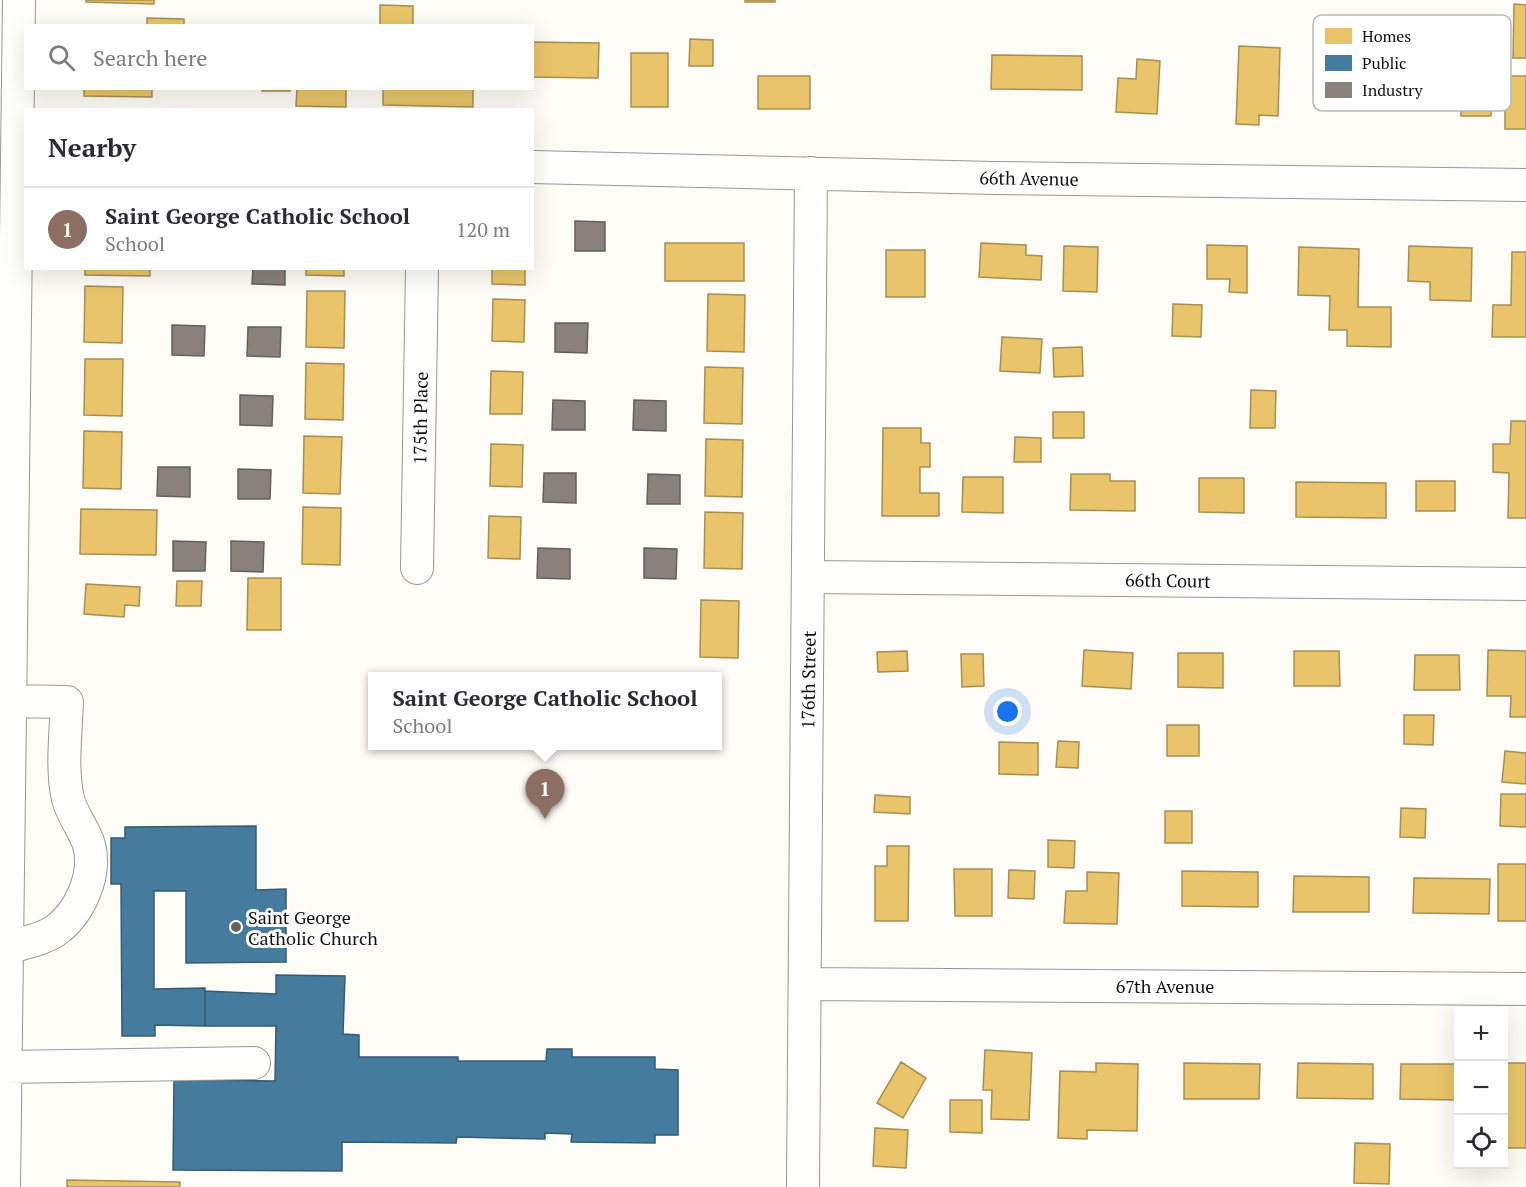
<!DOCTYPE html>
<meta charset="utf-8">
<style>
:root{--surface:#fff;--page:#f2f2f3;--text:#2b2b33;--muted:#7c7c81;--line:#e1e1e2;--accent:#ea580c}
body{margin:0;font-family:"PT Serif",serif;background:var(--page);color:var(--text)}
.controls{position:absolute;right:18px;bottom:18px;display:grid;overflow:hidden;border-radius:0px;box-shadow:0 6px 24px #0002}
.controls button{width:54px;height:54px;display:grid;place-items:center;padding:0;border:0;border-bottom:2px solid var(--line);background:var(--surface);color:var(--text);font:30px sans-serif}
.you{position:absolute;left:1008px;top:712px;width:21px;height:21px;margin:-15px;border:4px solid #fff;border-radius:50%;background:#1a73e8;box-shadow:0 0 0 9px #1a73e833}
.badge{display:grid;place-items:center;width:39px;height:39px;border-radius:50%;background:var(--accent);color:#fff;font-size:20px;font-weight:700}
.pin{position:absolute;translate:-50% -50px;filter:drop-shadow(0 2px 3px #0008)}
.pin::after{content:'';position:absolute;top:32px;width:21px;height:18px;background:inherit;clip-path:polygon(0 0,100% 0,50% 100%)}
.popup{position:absolute;left:368px;top:672px;width:354px;height:78px;box-sizing:border-box;display:grid;place-content:center;border-radius:0px;background:var(--surface);filter:drop-shadow(0 2px 4px #0005);font-size:20px;white-space:nowrap;color:var(--muted)}
.popup b{font-size:22px;color:var(--text)}
.popup::after{content:'';position:absolute;left:50%;top:100%;margin-left:-12px;border:12px solid transparent;border-top-color:var(--surface)}
.list{margin:0;padding:0;list-style:none}
h2{display:flex;justify-content:space-between;align-items:center;height:78px;margin:0;padding:0 24px;font-size:26px}
h2 small{font-size:20px;font-weight:400;color:var(--muted)}
.list li{display:grid;grid-template-columns:39px 1fr auto;gap:18px;align-items:center;box-sizing:border-box;height:84px;padding:0 24px;border-top:2px solid var(--line)}
.list b{display:block;font-size:22px;white-space:nowrap}
.list p{margin:0;font-size:20px;white-space:nowrap;color:var(--muted)}
.list em{font-size:20px;font-style:normal;color:var(--muted)}
.icon{flex:none;width:33px;height:33px;fill:none;stroke:currentColor;stroke-width:2;stroke-linecap:round;stroke-linejoin:round}
.map{position:relative;flex:none;width:1526px;height:1187px;overflow:hidden}
.search{position:absolute;background:var(--surface);box-shadow:0 6px 24px #0002;left:24px;top:24px;width:510px;height:66px;display:flex;align-items:center;gap:15px;box-sizing:border-box;padding:0 21px;border-radius:0px;color:var(--muted);font-size:22px}
.panel{position:absolute;background:var(--surface);box-shadow:0 6px 24px #0002;left:24px;top:108px;width:510px;height:162px;border-radius:0px}
.map>svg:first-child{display:block}
.homes{fill:#e9c46a;stroke:#a88e4f;stroke-width:1.5}
.public{fill:#457b9d;stroke:#355b73;stroke-width:1.5}
.industry{fill:#8a817c;stroke:#665f5c;stroke-width:1.5}
.lines{fill:none;stroke-linecap:round;stroke-linejoin:round}
.minor-casing{stroke:#979795;stroke-width:34}
.minor{stroke:#fffffe;stroke-width:32}
.poi-dot{fill:#646362;stroke:#fff;stroke-width:2}
.labels{text-anchor:middle;dominant-baseline:central;stroke-width:6;stroke-linejoin:round;paint-order:stroke}
.street-label{font-size:18px;fill:#111;stroke:#fff}
.poi-label{font-size:18px;fill:#111;stroke:#fff;text-anchor:start}
.key{fill:#fff;stroke:#b8b8b8;stroke-width:1.5}
.key-label{font-size:16px;fill:#111}
</style>
<div class="map">
<svg width="1526" height="1187" viewBox="0 0 1526 1187">
<rect width="100%" height="100%" fill="#fdfcf7"/>
<path class="homes" d="M86 0H154V4L86 2Z
M745 0H775V2H745Z
M1514 4 1526 5V58H1513Z
M380 5 413 6V26H380Z
M147 18 184 19V26H147Z
M1439 38H1472V67H1439Z
M690 39 713 40V66H689Z
M532 42 599 43 598 78 532 77Z
M1239 46 1280 48 1278 116 1259 115V125L1236 124Z
M631 53H668V107H631Z
M992 55 1082 56V90L991 89Z
M1375 55 1424 58 1422 92 1373 90Z
M1137 59 1160 61 1157 114 1116 112 1118 78 1136 79Z
M758 76H810V109H758Z
M1505 76H1526V129H1505Z
M1461 86H1491V116H1461Z
M84 88H152V97L84 96Z
M262 88H290V91H262Z
M297 88H346V107L296 106Z
M383 88H473V107L383 105Z
M665 243H744V281H665Z
M981 243 1026 245V255L1042 256 1041 280 979 277Z
M1207 245 1247 246V293L1229 292 1230 279H1207Z
M1064 246 1098 247 1097 292 1063 291Z
M1409 246 1472 248 1471 301 1430 300V282L1408 281Z
M1299 247 1359 249 1358 307H1391V347L1347 346V330H1329L1330 296 1298 295Z
M886 250H925V297H886Z
M1512 252H1526V337H1492L1493 305H1511Z
M85 268H150V276L85 275Z
M306 268H344V276L306 275Z
M492 268H525V285L492 284Z
M85 286 123 287 122 343 84 342Z
M307 291H345L344 348 306 347Z
M708 294 745 295 744 352 707 351Z
M493 299 525 300 524 342 492 341Z
M1173 304 1202 305 1201 337 1172 336Z
M1002 337 1042 339 1040 373 1000 371Z
M1082 347 1083 376 1054 377 1053 348Z
M85 359H123L122 416 84 415Z
M306 363 344 364 343 420 305 419Z
M705 367 743 368 742 424 704 423Z
M491 371 523 372 522 414H490Z
M1251 390 1276 391 1275 428H1250Z
M1053 412H1084V438H1053Z
M1511 421H1526V518H1508L1509 473 1493 472V444H1510Z
M883 428H921V443H930V467H920V493H939V516H882Z
M84 431 122 432 121 489 83 488Z
M304 436 342 437 340 494 303 493Z
M1015 437 1041 438V462H1014Z
M706 439 743 440 742 497 705 496Z
M491 444 523 445 522 487 490 486Z
M1071 474H1110V481H1135V511L1070 510Z
M963 477H1003V513L962 512Z
M1199 478H1244V513L1199 512Z
M1416 481H1455V511H1416Z
M1296 482 1386 483V518L1296 517Z
M303 507 341 508 340 565 302 564Z
M81 509 157 510 156 555 80 554Z
M705 512 743 513 742 569 704 568Z
M489 516 521 517 520 559 488 558Z
M248 578H281V630H247Z
M177 581H202L201 606H176Z
M86 584 140 587 139 606 125 605 124 617 84 614Z
M701 600 739 601 738 658 700 657Z
M1084 650 1133 653 1131 689 1082 686Z
M1488 650 1526 651V717H1510L1511 696H1487Z
M907 651 908 671 878 672 877 652Z
M1294 651H1339L1340 686H1294Z
M1178 653H1223V688L1178 687Z
M961 654H983L984 686 962 687Z
M1415 655H1459L1460 690H1414Z
M1404 715H1434L1433 745 1404 744Z
M1167 725H1199V756H1167Z
M1058 741 1079 742 1078 768 1056 767Z
M999 742 1038 743V775L999 774Z
M1505 751 1526 753V784L1502 782Z
M1501 794H1526V827L1500 826Z
M875 795 910 797V814L874 812Z
M1401 808 1426 809 1425 838 1400 837Z
M1165 811H1192V843H1165Z
M1048 840 1075 841 1074 868 1048 867Z
M887 846H909L908 921H875V866H887Z
M1498 864H1526V921H1498Z
M954 869H992V916H955Z
M1009 870 1035 871 1034 899 1008 898Z
M1182 871 1258 872V907L1182 906Z
M1087 872 1119 873 1117 924 1064 923 1066 891H1087Z
M1294 876 1369 877V912H1293Z
M1414 878 1490 879 1489 914 1413 913Z
M985 1050 1032 1053 1029 1120 991 1119 992 1090H983Z
M901 1062 926 1078 903 1118 877 1103Z
M1096 1063 1138 1064 1137 1131 1087 1130V1139L1058 1138 1060 1071 1096 1072Z
M1184 1063 1260 1064 1259 1099H1184Z
M1298 1063 1373 1064V1099L1297 1098Z
M1504 1063H1526V1148H1504Z
M1401 1064H1458V1100L1400 1099Z
M950 1100H982V1133L950 1132Z
M875 1128 908 1130 906 1168 873 1166Z
M1355 1143 1390 1144 1389 1184 1354 1183Z
M67 1180 180 1182V1187H67Z"/>
<path class="public" d="M256 826V890L286 889V962L186 963V891H154V989L205 988V1026L155 1025V1036H122L121 884H111V838H125V827Z
M276 975 345 976 343 1034 359 1035V1057H458V1061H546L547 1049H572V1057H655V1069L678 1070V1135H655V1143L571 1142 572 1134 545 1133V1139L457 1137 456 1143 342 1142V1171L173 1170 174 1080 275 1081 276 1026H205V991L276 994Z"/>
<path class="industry" d="M575 221 605 222V251H575Z
M253 268H285V285L252 284Z
M555 323H588L587 353 555 352Z
M172 325 205 326 204 356 172 355Z
M248 327H281L280 357 247 356Z
M240 395 273 396 272 426 240 425Z
M553 400 585 401V430H552Z
M634 400 666 401V431L633 430Z
M158 467H190V497L157 496Z
M238 469 271 470 270 499H238Z
M544 473H576V503L543 502Z
M648 474 680 475V504H647Z
M173 541 206 542 205 571H173Z
M231 541 264 542 263 572 231 571Z
M538 548 570 549V579L537 578Z
M644 548 677 549 676 579 644 578Z"/>
<g class="lines">
<g class="minor-casing">
<path id="minor" d="M532 167 994 178 1526 185
M417 568 422 268
M810 577 1526 584
M0 943 7 948C23 943 41 940 55 931 80 913 97 875 89 845 84 829 72 815 68 799 61 768 66 733 67 702L11 701
M805 984 1526 989
M6 1067 254 1063
M4 1187 19 0
M803 1187 811 173"/>
</g>
<use href="#minor" class="minor"/>
</g>
<circle class="poi-dot" cx="236" cy="927" r="6"/>
<g class="labels">
<g class="street-label">
<text transform="translate(1029 178) rotate(1)">66th Avenue</text>
<text transform="translate(420 418) rotate(-89)">175th Place</text>
<text transform="translate(1168 580) rotate(1)">66th Court</text>
<text transform="translate(808 680) rotate(-89)">176th Street</text>
<text x="1165" y="986">67th Avenue</text>
</g>
<g class="poi-label">
<text x="248" y="917">Saint George<tspan x="248" dy="21">Catholic Church</tspan></text>
</g>
</g>
<rect x="1313" y="15" width="198" height="96" rx="9" class="key"/>
<rect x="1325" y="28" width="27" height="16" fill="#e9c46a"/>
<rect x="1325" y="55" width="27" height="16" fill="#457b9d"/>
<rect x="1325" y="82" width="27" height="16" fill="#8a817c"/>
<g class="key-label">
<text x="1362" y="42">Homes</text>
<text x="1362" y="69">Public</text>
<text x="1362" y="96">Industry</text>
</g>
</svg>
<div class="controls">
<button>+</button>
<button>−</button>
<button><svg class="icon" aria-label="locate" viewBox="0 0 24 24"><circle cx="12" cy="12" r="6"/><path d="M12 2v4M12 18v4M2 12h4M18 12h4"/></svg></button>
</div>
<div class="you"></div>
<div class="pin badge" style="left:545px;top:819px;background:#8d6e63">1</div>
<div class="popup"><b>Saint George Catholic School</b>School</div>
<div class="search"><svg class="icon" aria-label="search" viewBox="0 0 24 24"><circle cx="10" cy="10" r="6"/><path d="M15 15l6 6"/></svg>Search here</div>
<section class="panel">
<h2>Nearby<small></small></h2>
<ul class="list">
<li><span class="badge" style="background:#8d6e63">1</span><div><b>Saint George Catholic School</b><p>School</p></div><em>120 m</em></li>
</ul>
</section>
</div>
